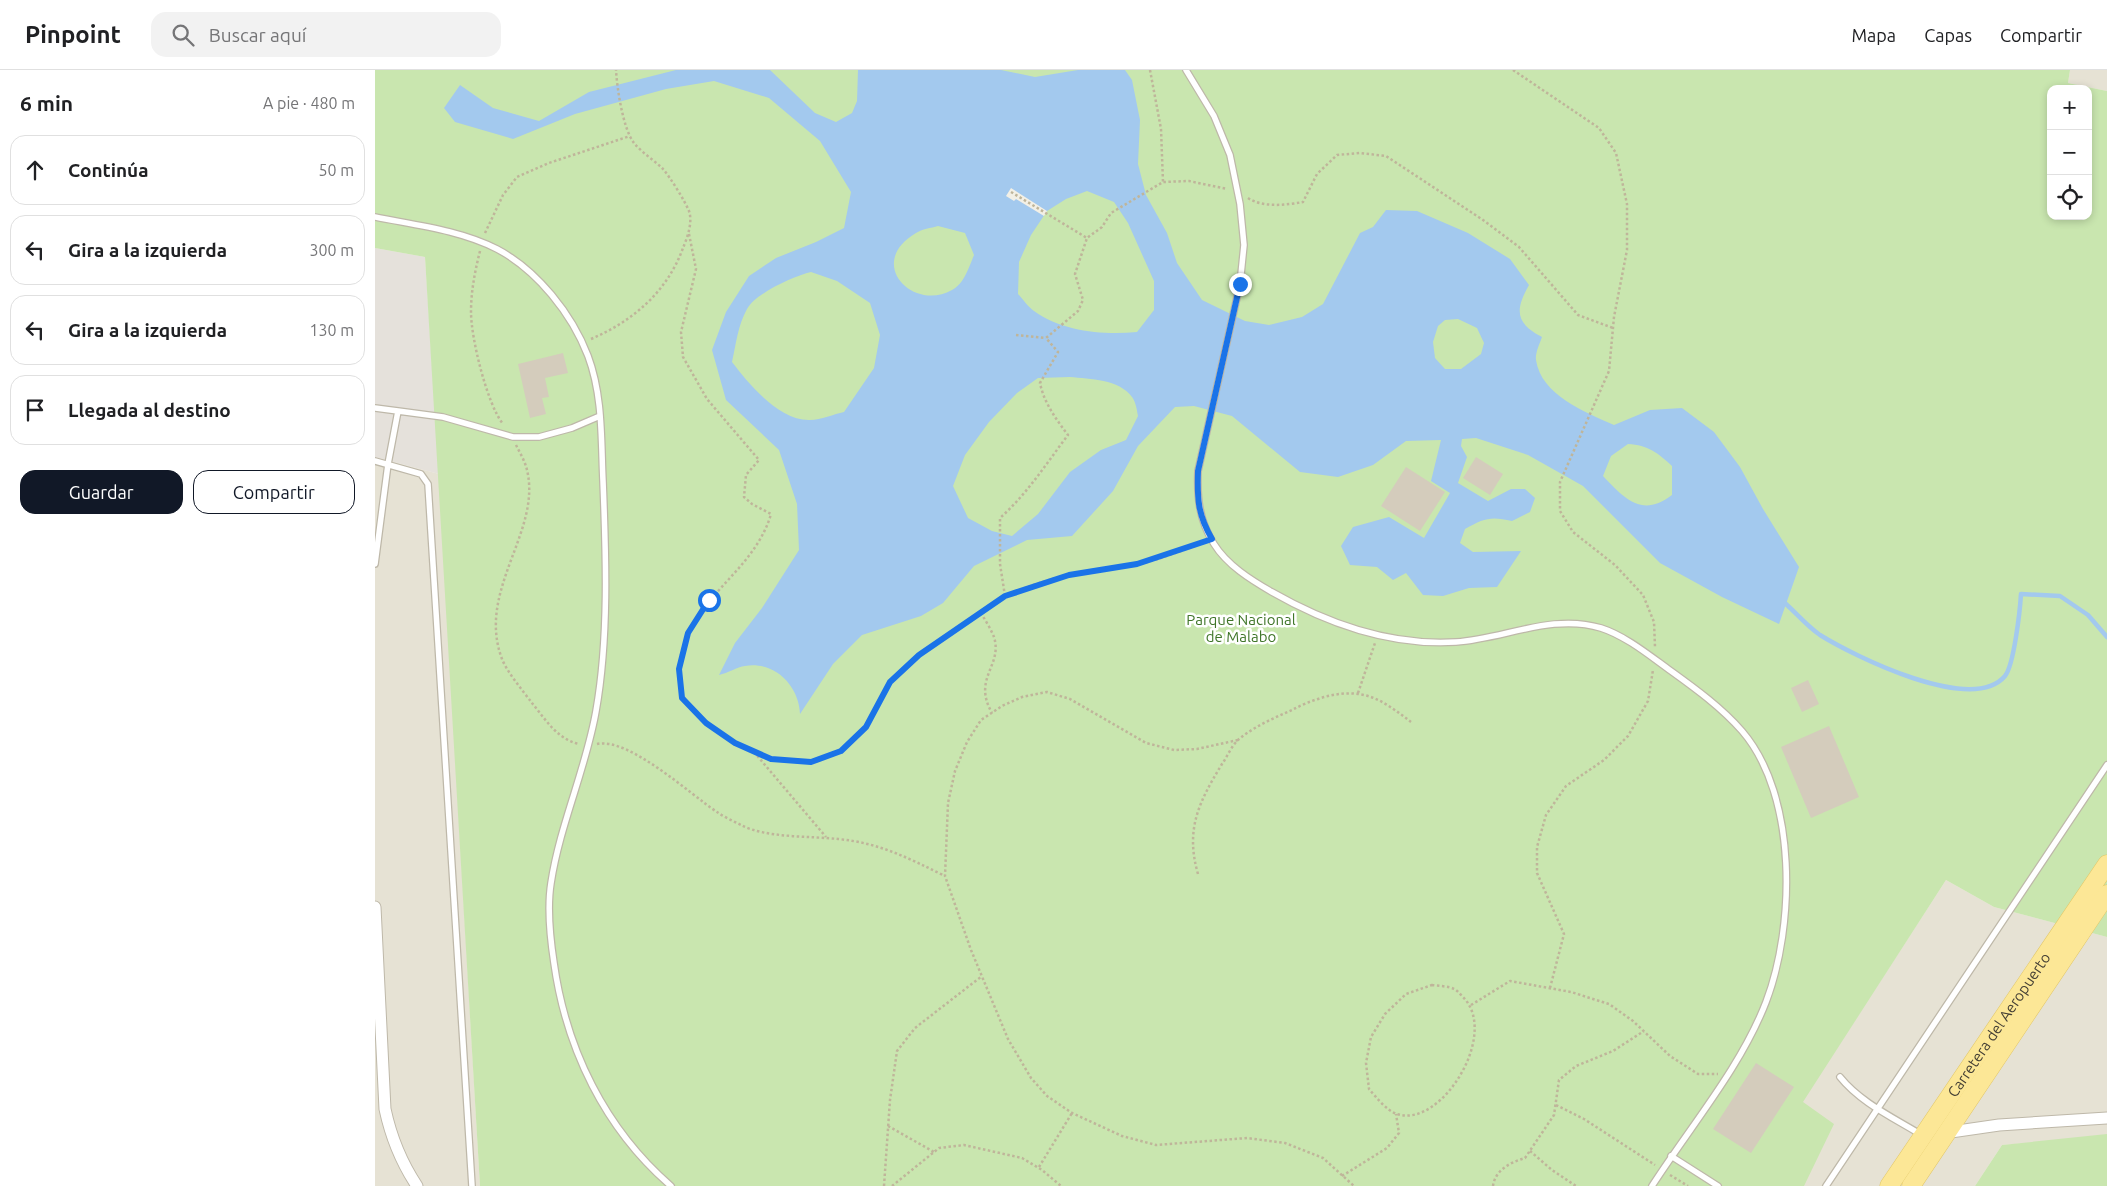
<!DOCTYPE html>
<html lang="es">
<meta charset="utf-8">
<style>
:root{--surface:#fff;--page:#f2f2f2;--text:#202124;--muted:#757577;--line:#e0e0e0;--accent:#111827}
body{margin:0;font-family:Ubuntu,sans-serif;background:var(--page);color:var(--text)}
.controls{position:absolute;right:15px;top:15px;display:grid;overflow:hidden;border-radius:10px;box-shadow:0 2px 8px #0003}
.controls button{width:45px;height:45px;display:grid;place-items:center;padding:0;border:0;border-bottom:1px solid var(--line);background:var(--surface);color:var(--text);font:25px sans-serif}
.stop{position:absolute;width:15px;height:15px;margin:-11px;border:4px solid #1a73e8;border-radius:50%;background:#fff}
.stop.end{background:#1a73e8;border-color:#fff;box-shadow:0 1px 5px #0008}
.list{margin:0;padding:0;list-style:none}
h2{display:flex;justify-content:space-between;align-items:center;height:65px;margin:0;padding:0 20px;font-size:21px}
h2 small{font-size:16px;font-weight:400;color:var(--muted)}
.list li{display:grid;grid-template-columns:32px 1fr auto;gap:15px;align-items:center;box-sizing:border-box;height:70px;margin:0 10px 10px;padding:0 10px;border:1px solid var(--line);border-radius:15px}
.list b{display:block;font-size:19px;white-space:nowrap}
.list em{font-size:16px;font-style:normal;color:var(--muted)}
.actions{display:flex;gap:10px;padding:15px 20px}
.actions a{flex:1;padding:11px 0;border:1px solid var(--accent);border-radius:15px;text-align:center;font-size:18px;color:var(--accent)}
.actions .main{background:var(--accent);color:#fff}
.icon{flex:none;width:28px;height:28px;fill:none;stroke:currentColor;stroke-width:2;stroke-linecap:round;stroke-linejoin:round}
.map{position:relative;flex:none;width:1732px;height:1116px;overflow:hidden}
header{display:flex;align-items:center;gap:30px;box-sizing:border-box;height:70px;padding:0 25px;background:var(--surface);border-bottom:1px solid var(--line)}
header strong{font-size:24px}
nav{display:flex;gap:28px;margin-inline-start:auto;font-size:18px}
.search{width:350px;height:45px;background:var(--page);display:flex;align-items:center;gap:12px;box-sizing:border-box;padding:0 18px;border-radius:15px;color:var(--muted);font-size:19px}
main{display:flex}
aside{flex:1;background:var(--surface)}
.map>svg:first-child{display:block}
.residential{fill:#e6e2d4}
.industrial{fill:#e5e1db}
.green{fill:#c9e6af;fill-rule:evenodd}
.water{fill:#a3c9ee;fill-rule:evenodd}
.pier{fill:#f3f0e6}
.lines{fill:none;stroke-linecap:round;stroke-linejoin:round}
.stream{stroke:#a3c9ee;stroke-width:4.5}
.building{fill:#d4ccbc}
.service-casing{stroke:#beb8a9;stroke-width:8}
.minor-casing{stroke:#beb8a9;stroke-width:13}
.primary-casing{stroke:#e1c666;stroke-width:19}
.path{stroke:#bfb59a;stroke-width:2.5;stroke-dasharray:2.5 2.5;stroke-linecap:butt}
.service{stroke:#fff;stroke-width:5.5}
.minor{stroke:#fff;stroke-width:11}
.primary{stroke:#fce796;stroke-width:18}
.route{stroke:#1a73e8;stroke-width:6}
.labels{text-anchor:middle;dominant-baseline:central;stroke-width:5;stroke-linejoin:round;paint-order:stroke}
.park-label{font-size:15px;fill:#40762a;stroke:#fff}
.street-label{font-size:15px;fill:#454035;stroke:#fff}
</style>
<header>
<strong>Pinpoint</strong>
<div class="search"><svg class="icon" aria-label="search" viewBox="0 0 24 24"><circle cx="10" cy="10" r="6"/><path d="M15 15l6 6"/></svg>Buscar aquí</div>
<nav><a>Mapa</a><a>Capas</a><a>Compartir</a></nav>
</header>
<main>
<aside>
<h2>6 min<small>A pie · 480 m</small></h2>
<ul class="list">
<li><svg class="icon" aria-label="ahead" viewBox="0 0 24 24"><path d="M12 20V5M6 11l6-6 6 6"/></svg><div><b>Continúa</b></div><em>50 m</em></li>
<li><svg class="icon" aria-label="left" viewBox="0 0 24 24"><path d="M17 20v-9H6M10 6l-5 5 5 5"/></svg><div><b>Gira a la izquierda</b></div><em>300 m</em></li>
<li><svg class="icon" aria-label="left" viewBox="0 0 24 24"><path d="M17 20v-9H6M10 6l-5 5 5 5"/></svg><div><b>Gira a la izquierda</b></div><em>130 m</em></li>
<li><svg class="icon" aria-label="arrive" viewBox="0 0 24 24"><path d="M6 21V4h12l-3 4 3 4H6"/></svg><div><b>Llegada al destino</b></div></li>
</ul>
<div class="actions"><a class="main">Guardar</a><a>Compartir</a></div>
</aside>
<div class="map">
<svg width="1732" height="1116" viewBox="0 0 1732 1116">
<rect width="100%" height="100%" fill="#f3f0e6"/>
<path class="residential" d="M1695 0H1732V21L1693 13Z
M0 387 64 404 105 1116H0Z
M1571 810 1619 837 1732 867V1067L1627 1075 1600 1116H1426L1427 1032Z"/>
<path class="industrial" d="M0 178 50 187 64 404 0 387Z"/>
<path class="green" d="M0 0H1695L1693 13 1732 21V867L1619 837 1571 810 1428 1032 1459 1054 1429 1116H105L50 187 0 178ZM1676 19H1713V146H1676Z
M1732 1064V1116H1600L1627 1075Z"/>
<path class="water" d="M301 0H395L440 43 461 52 477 43 482 31 483 0H626L660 7 703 0H750L757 10 765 50 763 94 771 125 792 163 802 193 827 230 870 251 894 255 927 247 948 234 985 163 998 157 1011 140 1042 141 1093 163 1135 189 1154 215C1140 240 1140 253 1167 267 1165 273 1160 283 1161 290 1166 325 1210 342 1239 355L1275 340 1307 338 1339 362 1365 397 1388 439 1424 497 1404 554 1347 527 1285 493 1208 416 1153 385 1101 368 1087 369 1086 376 1092 387 1083 413 1113 431 1136 419H1150L1160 428 1155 442 1137 451C1116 446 1109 448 1090 459L1085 473 1098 482 1146 481 1122 517 1094 518 1068 526 1048 525 1031 503 1018 510 1002 497 975 495 966 476 978 457 1014 447 1049 468 1075 423 1056 411 1066 370 1031 371 998 395 963 407 925 402 857 346 819 336 800 337 763 376 738 421 697 466 652 470 599 496 568 533 546 546 487 565 458 594 425 644C424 616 400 591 370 596 362 597 353 603 344 605L360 573 387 538 424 480 422 434 404 380 351 330 337 280 351 242 374 206 401 188 441 172 469 158 476 122 445 71 394 28 339 11 291 19 200 44 138 69 80 52 69 38 85 15 118 38 164 51 214 22ZM712 121 739 132 753 153 779 211V240L762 262C729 265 688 262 659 241 653 237 648 229 643 224L644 192 656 165 672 141 691 129ZM563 156 590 163 599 185C594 197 589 214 577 220 538 242 490 193 541 163 547 159 556 158 563 156ZM436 202 462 211 495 233 505 265 499 298 469 342C459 344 446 350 435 350 404 351 374 314 357 292 361 274 363 255 372 239 381 223 419 206 436 202ZM1083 249 1102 258 1109 273 1106 284 1086 299H1070L1060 288 1058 272 1063 256 1070 250ZM695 307C715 309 744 309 757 327 761 332 762 341 763 346L751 370 726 380 695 402 663 444 637 466 617 461 593 448 578 416 590 385 614 352 642 323 663 308ZM1253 374C1273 375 1283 383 1297 396V425C1267 448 1250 429 1228 406L1236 386Z"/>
<path class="pier" d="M636 118 672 141 669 146 641 129 639 131 631 126Z"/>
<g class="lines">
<path class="stream" d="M1411 534C1422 544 1433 557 1445 565 1479 586 1597 645 1630 606 1639 595 1645 540 1646 524L1685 526 1713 545 1732 567"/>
</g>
<path class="building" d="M188 283 193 303 170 308 174 327 167 328 171 344 155 348 143 294Z
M1101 387 1128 404 1115 425 1088 408Z
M1031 397 1070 422 1045 461 1006 436Z
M1433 610 1444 634 1427 642 1416 618Z
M1454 656 1484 727 1436 748 1406 677Z
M1381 993 1419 1017 1376 1083 1338 1059Z"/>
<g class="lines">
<g class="service-casing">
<path id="service" d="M811 0 839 46 855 85 865 134 869 175 865 214 823 401C822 428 824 450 839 474 852 495 876 510 897 522 953 554 1017 576 1081 572 1129 569 1177 543 1226 558 1251 566 1275 586 1296 601 1321 619 1347 638 1367 661 1423 726 1420 856 1391 932 1366 997 1315 1057 1277 1116
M0 147C40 155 85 160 122 179 162 200 197 244 213 286 228 326 226 370 228 411 231 485 234 568 221 641 211 699 185 754 176 813 172 838 175 867 179 893 191 979 230 1059 296 1116
M0 338 23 341
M0 391 46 404 53 414 97 1116
M0 494 13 394 23 341 68 347 138 367H164L197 358 225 346
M1465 1007C1485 1032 1517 1047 1545 1064
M1296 1086 1343 1116
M1451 1116 1732 695"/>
</g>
<g class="minor-casing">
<path id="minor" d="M0 837 10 1039C16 1067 26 1092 42 1116
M1569 1063 1624 1055 1732 1048"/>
</g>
<g class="primary-casing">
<g id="primary">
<path id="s1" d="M1514 1116 1732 794"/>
<path d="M1536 1116 1732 824"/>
</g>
</g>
<path class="path" d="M775 0 786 59 788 112
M1138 0 1224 58 1241 83 1252 134V180L1239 247 1234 301 1185 412V441L1198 462 1240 495 1268 525 1279 552 1280 577
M636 122 712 168
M873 128C888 138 911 135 928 132L942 104 962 85 985 83 1011 86 1108 150 1144 177 1203 245 1238 258
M110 163 128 125 142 107 174 93 255 66
M314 164 321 199 306 262 308 287 332 329 384 390 371 405 369 427 377 434 396 444C378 506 310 529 304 598 301 630 322 647 346 664 393 696 452 707 491 657 502 643 505 622 517 610 542 585 571 566 600 546 610 540 620 531 631 526 650 517 674 509 694 505 716 500 739 499 760 495 783 490 806 481 828 473
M105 181C100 201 96 221 96 242 96 268 112 334 128 354
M641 265 671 268
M216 269C258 251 292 222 308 178 312 168 318 153 314 141 310 131 295 107 288 99 279 90 267 83 259 73 248 59 242 18 241 0
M141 375C145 383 150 391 152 400 167 462 101 520 127 589 132 602 148 621 157 633 171 650 182 669 204 674
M630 526 625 494V448C652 424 671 394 693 365 681 349 669 333 665 313L683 282 671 268 703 241 708 230 700 204 712 168 727 157 736 143 788 112 814 111 852 119
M606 543C610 550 616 559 619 567 628 596 597 608 617 643
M983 623 1000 573
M863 670 822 679 799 680 771 673 695 629 672 622 647 627 627 636 606 650 592 672 580 701 573 733 570 806 596 880 633 969 656 1008 672 1026 697 1043 747 1066 781 1075 872 1068 910 1073 948 1088 979 1116
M222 674C254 667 316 725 342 742 349 747 358 751 366 755 390 768 435 766 463 769 505 773 533 788 570 806
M379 682 451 767
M823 804C810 759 824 732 847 694 852 687 857 675 864 669 880 656 899 648 917 640 936 630 961 621 983 624 1003 626 1020 640 1036 652
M1057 915C1063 916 1074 916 1079 919 1082 920 1085 924 1088 927 1125 964 1066 1059 1022 1044 1012 1041 1001 1027 994 1019L991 993 996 967 1010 944 1031 924Z
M1175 918 1189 864 1162 803V777L1171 745 1191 716 1229 690 1253 666 1273 631 1278 600
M1096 935 1135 911 1196 922 1234 934 1258 951 1295 986 1323 1004H1343
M1181 1035 1209 1049 1280 1095
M513 1056 559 1082
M1155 1081 1177 1100 1201 1116
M664 1097 697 1043
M1295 1105 1313 1116
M967 1106 1012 1078 1024 1063 1021 1044
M509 1116 515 1030 522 981 540 958 607 906
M517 1116 564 1078 589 1075 647 1088 667 1100 686 1116
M1118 1116C1120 1100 1136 1092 1150 1088L1179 1045 1184 1010 1201 996 1238 981 1269 961"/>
<use href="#service" class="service"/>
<use href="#minor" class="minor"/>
<use href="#primary" class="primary"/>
</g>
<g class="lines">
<path class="route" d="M334 530 313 563 304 599 307 628 331 653 360 673 396 689 436 692 466 681 491 657 515 612 544 585 630 526 694 505 762 494 837 469C823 445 822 429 823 401L865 214"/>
</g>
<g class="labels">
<g class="park-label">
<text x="866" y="549">Parque Nacional<tspan x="866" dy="17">de Malabo</tspan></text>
</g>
<g class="street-label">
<text stroke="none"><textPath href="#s1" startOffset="195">Carretera del Aeropuerto</textPath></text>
</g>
</g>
</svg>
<div class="controls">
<button>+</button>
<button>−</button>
<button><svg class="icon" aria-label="locate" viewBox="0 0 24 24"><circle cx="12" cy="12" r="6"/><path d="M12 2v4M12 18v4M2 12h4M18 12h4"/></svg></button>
</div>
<div class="stop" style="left:334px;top:530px"></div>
<div class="stop end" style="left:865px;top:214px"></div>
</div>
</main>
